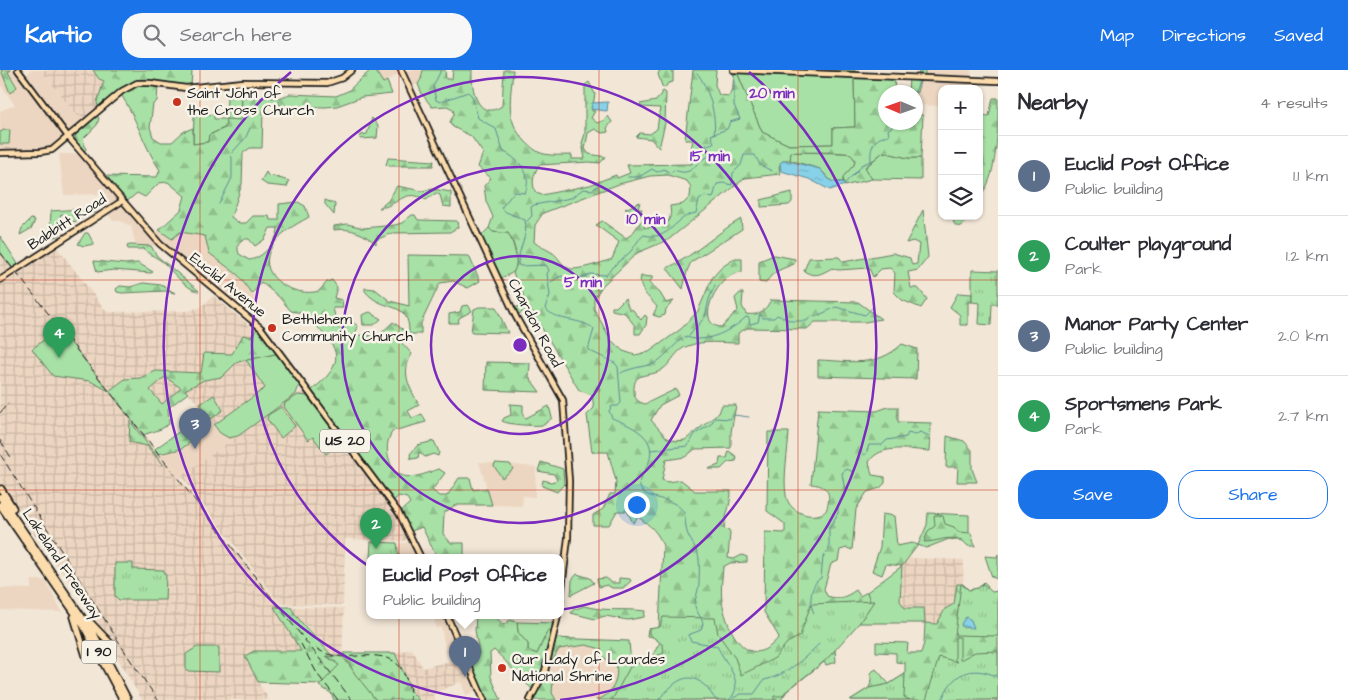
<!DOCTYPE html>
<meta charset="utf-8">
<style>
:root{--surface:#fff;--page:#f7f7f7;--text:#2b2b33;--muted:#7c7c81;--line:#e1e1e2;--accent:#1a73e8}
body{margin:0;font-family:"Architects Daughter",sans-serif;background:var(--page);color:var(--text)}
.controls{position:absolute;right:15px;top:15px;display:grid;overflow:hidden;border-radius:10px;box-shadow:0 1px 4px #0004}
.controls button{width:45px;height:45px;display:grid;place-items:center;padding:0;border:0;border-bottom:1px solid var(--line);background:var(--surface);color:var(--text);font:25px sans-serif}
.compass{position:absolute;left:878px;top:15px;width:45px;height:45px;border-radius:50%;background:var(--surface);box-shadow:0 1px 4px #0004;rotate:272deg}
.you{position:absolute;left:636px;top:434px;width:18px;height:18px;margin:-12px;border:4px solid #fff;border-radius:50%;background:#1a73e8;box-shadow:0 0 0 8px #1a73e833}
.badge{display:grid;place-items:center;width:32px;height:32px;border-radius:50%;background:var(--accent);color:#fff;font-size:16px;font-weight:700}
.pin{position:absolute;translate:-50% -41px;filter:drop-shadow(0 1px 2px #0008)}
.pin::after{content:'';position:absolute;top:26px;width:18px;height:15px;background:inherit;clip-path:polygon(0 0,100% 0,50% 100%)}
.popup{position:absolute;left:366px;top:484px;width:198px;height:65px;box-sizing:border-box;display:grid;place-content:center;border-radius:10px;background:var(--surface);filter:drop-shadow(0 1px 4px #0005);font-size:16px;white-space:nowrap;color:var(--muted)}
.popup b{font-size:19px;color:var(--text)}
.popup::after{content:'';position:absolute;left:50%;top:100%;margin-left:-10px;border:10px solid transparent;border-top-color:var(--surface)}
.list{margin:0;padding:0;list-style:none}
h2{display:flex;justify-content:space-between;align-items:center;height:65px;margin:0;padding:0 20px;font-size:21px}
h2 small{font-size:16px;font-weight:400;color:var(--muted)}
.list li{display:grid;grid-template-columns:32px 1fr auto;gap:15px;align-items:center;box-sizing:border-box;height:80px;padding:0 20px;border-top:1px solid var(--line)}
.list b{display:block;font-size:19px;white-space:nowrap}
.list p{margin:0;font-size:16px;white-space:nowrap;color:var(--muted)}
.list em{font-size:16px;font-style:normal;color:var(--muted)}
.actions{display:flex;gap:10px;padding:15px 20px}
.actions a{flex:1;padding:11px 0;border:1px solid var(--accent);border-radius:20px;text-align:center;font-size:18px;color:var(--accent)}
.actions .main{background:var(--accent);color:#fff}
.icon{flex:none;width:28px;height:28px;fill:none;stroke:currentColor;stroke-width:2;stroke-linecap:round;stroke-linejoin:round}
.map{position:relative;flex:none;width:998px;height:630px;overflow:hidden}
header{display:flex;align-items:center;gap:30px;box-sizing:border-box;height:70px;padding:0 25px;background:var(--accent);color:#fff}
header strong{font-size:24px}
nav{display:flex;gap:28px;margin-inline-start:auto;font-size:18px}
.search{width:350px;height:45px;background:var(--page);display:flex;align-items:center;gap:12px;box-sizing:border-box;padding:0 18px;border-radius:20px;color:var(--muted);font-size:19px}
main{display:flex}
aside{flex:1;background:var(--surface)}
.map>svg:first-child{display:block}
.built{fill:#ecd6c1}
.industrial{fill:url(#industrial-grid);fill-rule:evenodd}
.green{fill:#a8e1a5;stroke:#627e60}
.forest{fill:url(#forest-firs);stroke:#627e60;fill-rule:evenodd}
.park{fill:url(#park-tufts);stroke:#627e60}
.water{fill:url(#water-ripples);stroke:#5d8997}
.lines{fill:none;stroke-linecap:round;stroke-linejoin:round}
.stream{stroke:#5d8997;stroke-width:1}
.major-casing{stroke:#1c1c1c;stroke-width:8}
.highway-casing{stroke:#1c1c1c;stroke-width:9}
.major{stroke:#fcdcac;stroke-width:4.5}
.highway{stroke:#fcdcac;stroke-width:5.5}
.rail{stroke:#1c1c1c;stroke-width:1;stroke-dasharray:8 4;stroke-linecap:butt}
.grid{fill:none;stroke:#c8321e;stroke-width:1;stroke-opacity:0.55}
.ring{fill:none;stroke:#7b2cbf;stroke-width:2.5}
.poi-dot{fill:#c8321e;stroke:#f7f3e8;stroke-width:2}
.labels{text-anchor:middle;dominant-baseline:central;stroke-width:5;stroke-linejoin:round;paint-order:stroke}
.shield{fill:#f7f3e8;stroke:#5e5c59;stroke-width:1}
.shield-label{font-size:14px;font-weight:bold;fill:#1c1c1c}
.poi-label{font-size:15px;fill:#1c1c1c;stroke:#f7f3e8;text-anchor:start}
.street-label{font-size:15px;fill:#1c1c1c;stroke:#f7f3e8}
.centre{fill:#7b2cbf;stroke:#f7f3e8;stroke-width:2.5}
.ring-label{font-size:15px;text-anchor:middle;font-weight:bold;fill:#7b2cbf;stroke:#f7f3e8;stroke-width:5;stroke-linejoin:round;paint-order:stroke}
</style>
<header>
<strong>Kartio</strong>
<div class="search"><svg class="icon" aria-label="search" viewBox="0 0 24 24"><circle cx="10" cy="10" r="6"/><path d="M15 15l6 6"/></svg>Search here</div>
<nav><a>Map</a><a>Directions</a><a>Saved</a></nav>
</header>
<main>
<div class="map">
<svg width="998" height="630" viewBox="0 0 998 630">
<defs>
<pattern id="industrial-grid" width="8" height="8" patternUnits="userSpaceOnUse" patternTransform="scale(1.25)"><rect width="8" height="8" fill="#ecd6c1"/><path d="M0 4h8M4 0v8" fill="none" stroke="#cab7a5"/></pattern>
<pattern id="forest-firs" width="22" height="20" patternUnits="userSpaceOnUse" patternTransform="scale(1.25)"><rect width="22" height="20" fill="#a8e1a5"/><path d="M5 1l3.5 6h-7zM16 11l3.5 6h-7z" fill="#90c08d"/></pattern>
<pattern id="park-tufts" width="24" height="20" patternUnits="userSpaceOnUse" patternTransform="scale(1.25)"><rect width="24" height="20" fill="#a8e1a5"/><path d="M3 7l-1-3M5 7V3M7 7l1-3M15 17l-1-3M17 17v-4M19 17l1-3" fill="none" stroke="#90c08d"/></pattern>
<pattern id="water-ripples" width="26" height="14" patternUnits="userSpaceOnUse" patternTransform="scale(1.25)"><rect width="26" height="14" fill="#88d2e9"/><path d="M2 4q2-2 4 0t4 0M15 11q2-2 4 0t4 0" fill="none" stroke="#75b4c7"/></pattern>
</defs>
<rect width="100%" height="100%" fill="#f2e6d6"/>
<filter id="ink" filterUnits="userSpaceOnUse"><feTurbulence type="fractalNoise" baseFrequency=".02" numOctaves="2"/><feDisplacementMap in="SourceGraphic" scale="10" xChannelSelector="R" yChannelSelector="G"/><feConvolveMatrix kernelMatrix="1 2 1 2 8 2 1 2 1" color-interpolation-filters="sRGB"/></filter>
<g filter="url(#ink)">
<path class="built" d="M0 0 4 4 11 0H18L69 68 52 80 0 83V41L15 35 0 14Z
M31 0H41L72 40 83 50 71 62H68L58 50 26 6Z
M375 0H423L424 3 418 14 410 17 402 2 383 13Z
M925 0H971V10L978 11V19H942V36L917 35 916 45V25L921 8H925Z
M59 84H80L154 166 159 160 172 169 180 162 206 166 256 229 245 244 163 176H136L131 156 120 151H113L106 141 108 140 103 134 107 124 64 125Z
M205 343 220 364 238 366 179 408 158 384 181 379 192 371 184 358Z
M479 392 536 397 535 427 523 426 522 436 492 435Z
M410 472 417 488H399L398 474Z
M32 510H45L62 542 0 540V518L31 519Z
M434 546H447L462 580 446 583 441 557 436 558Z
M586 575 602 579 603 587 616 595 618 603 612 620 603 628 596 630H556L552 623 553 611 544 604 548 589 553 590 559 579Z
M472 602 479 619 466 625 461 612 458 613 456 608Z"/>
<path class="industrial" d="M41 0H93L99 9 104 10 97 32 99 41 85 53 72 40Z
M56 176 107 242 188 241 201 237 213 226 256 261 239 286 201 303 156 301 140 308 125 309 109 321 281 537H275L302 582 254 581 251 600 269 630H142L89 539 0 418V182L14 201ZM59 258 109 321H108L99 314 90 311 53 306 32 279Z
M246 290 265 318 214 355 197 332 184 320 204 310 222 307 236 293Z
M165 307 181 318 161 334 150 320Z
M303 320 393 440 408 468 404 471 345 469 343 535 280 534 181 406Z
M909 488 964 490 963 514H957L954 534 945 539 937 554 925 553 924 538H905L900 531 902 496Z
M291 537 344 538 342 587H333L307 556 295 548Z
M412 579 423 598 465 587 472 602 456 608 458 613 433 624 435 630H419L413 624 395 583Z"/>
<path class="green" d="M765 0H855L854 4 830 3 829 0V3Z
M737 2 854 7 855 57 833 58V74L789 75 762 62Z
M227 27H242L241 50 209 65 208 72 193 74 194 46 214 44V49H226Z
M4 60H10L9 74H0V62Z
M790 82C800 83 845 82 850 84 851 85 854 88 855 90L854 95 843 107V112H832L820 99 790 90Z
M883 82 908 88H921V110L872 109 865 98Z
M489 158 493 162 508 163C513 170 521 196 513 202 510 205 502 207 498 209L479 168Z
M0 166 20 197 14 201 0 182Z
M59 258 109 321 90 311 53 306 32 279Z
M280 283 301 310 296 324 238 366 229 368 220 363 214 355 265 318 246 290Z
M298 325 307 326 342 372 326 384 313 367 308 370 284 337 285 333Z
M281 337 295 356 281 368 267 349 268 345Z
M495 393 510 394 513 399 502 408 494 396Z
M928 443 969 445V461L973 473 949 469 926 478 918 475 927 455Z
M902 496 900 531 905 538H924L925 553H859L869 538 867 522Z
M517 552 557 553 555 561 548 560 537 584 528 580V574L518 563Z
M197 577H219V602L186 601V584Z
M325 585 343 587 376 630H334L331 623 319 616 336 592Z"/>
<path class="forest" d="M1 0H11L8 2 17 17 10 23Z
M93 0H192L191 17 158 15 157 31 153 34 150 57 153 67 161 72H172L183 62 193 58V74L208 72 209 65 225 58 226 49 241 50 242 27 279 28 290 24 336 26 348 21 371 0H375L383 13 387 11 392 24 362 27 337 36 325 37 284 36 269 32 263 41 262 78H250L243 83 242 114 231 147 239 153H246L253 146H269L270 150H279V134L298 132 305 136 309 147C295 155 277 164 270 180 257 208 296 228 319 221L327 212 332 210 337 217 334 228 342 230 343 238H333L336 251 343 257 349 250 358 256 355 265 378 266 393 252 406 262 399 270 412 284C400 303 410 318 419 335L408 341 412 348 422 344 426 352 393 361C383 374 388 390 395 403 411 411 424 404 439 399L445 403 432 420 439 426H447L459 408H470L473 420 487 418 492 435H455L444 443 443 464 451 473H464V488H437L422 457 409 462 399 443 410 433 407 428 399 426 391 433 309 322C325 310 347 292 329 271 323 262 319 260 312 249L307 251 302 243 291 241 279 227 261 212 252 224 238 205 209 183 205 166 180 162 172 169 159 160 181 140 185 126 168 112 159 113 145 127 137 123 125 133 102 106 157 107 160 100C143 75 137 48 120 23L99 41 97 32 104 11 99 9ZM270 158H278C278 171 262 189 249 190L239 184C236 175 239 168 249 169L255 176 265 169Z
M423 0H445L446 9H452L453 0H472C471 18 477 52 502 36L504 0H513C511 27 504 50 525 71 531 77 536 82 544 84 552 86 563 85 572 85V89H585L582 73 585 64V15L589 12 595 24 592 41H595L591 48 597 53 605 50 608 46 612 52 607 58 608 62 602 63 595 59 588 63 585 79 589 84 606 87 600 93 589 92 539 95C533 105 531 113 536 123L542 125 590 115 616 105 617 108 630 103 627 95 692 94 690 84 693 70H685L693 0H716L715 15 719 25 729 26 733 16 734 0H736L762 62 789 75 833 74V58L855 57 854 5 895 7 894 22H908L909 8H918L919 0H925V9H921L916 25V22H886V52H916V45H923L921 88H908L883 82 865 97 872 109 844 116 843 107 854 95 855 90C853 87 852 85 849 84 844 81 801 83 791 82L790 90H784L779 96 780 104 745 108 668 170 637 183 602 216 594 229V239L611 270 623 281 635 285 649 282 681 259 698 241 712 208 722 197 734 189H742V202C716 203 693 257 722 257L738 240 735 228 740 223H743L742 236 746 244C759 246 765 241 771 230L858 232 881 249 865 252H815L807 259 747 258 738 263V273C722 273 703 270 688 276 675 280 673 292 663 299 650 309 633 299 634 321 634 329 638 332 645 334L676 319 679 325 660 335 651 350 667 368 676 371 685 370 719 343 722 335H736L731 362V378L695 379 685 387 666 390 662 410 668 412 681 410 695 421H731C731 435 725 446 724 459L729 460 730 463 728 488 734 489 742 485 747 487V492L730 493 723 497C722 510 720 524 723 536 729 565 750 603 779 567L764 542 765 462 785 463V454L767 441 768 362H789C788 382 783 406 786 425 788 441 809 450 823 443 827 441 827 438 828 433 831 420 824 415 811 414L818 339 877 341 888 337H898V352L931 353 930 381C911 380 880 373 869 392L872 405 885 407V413L880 418 867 422 856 439 852 480 847 478 840 480 838 491 831 494 824 519 827 526C840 530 846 527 856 520L860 526 867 522 870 531 869 538 835 579 836 592 826 595 824 592 787 621 781 630H596C612 626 619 610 616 595L603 587 601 579 586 575 559 579 553 590H548L544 604 553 611 552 623 556 630H530L535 621C519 609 509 593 494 580L490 583 491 607 501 630H484L466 590 479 584 475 560 476 546H494L504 555 510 550 517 552 518 562 528 574V580L537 584 548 560 555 561 553 568 629 571 631 595 650 590 660 572 654 567 647 566 648 559 659 558 663 476C658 462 651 456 638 447L633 453 627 441H617L609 455H593V445L603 439 610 424H615L616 411 608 382H592L587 345 594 338 592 325 579 320 530 238 515 246 512 240 523 234V224L513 203C520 192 515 173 508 163L493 162 489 158 493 147 486 131 484 116 491 108 478 97 483 83 471 66 453 57 450 52 454 44 453 39 447 36 432 37 422 24 418 14 421 9ZM668 105 687 111 691 117 690 127 683 134 670 136C674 159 657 155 644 158V151L642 150 632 164 626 168 602 151 596 155 619 172 612 189C604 192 574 202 568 198 560 194 558 185 551 182 545 178 540 177 534 172L535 155 543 143 619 114 650 106Z
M660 0 673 1V12L668 13 665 18 662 16 658 4Z
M663 21 666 23 665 53 659 78 651 69 636 67 640 63 650 64 657 59 660 38 641 37 640 34 656 31Z
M993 28H998C998 52 998 112 979 126V93L984 91 979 72V45L989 46Z
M97 46 99 48 97 55 83 69 86 79 84 82 75 72V66Z
M372 48 378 56 377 68 360 69 361 65 367 64Z
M388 88 434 91 433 96H390L386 95Z
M266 102 269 107 272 106 289 111 287 117 267 115 261 111Z
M397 116 422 121 433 119 451 122V137L443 136 440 125 436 123 426 130C404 117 399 136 379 138L388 131Z
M792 122V132L789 135 761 137V130Z
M325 130 335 134 334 145 325 134Z
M640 132 638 139H642L639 148 633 140 625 139Z
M95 138 97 141 74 152 67 145 61 144 58 154 60 165 51 168 48 165 50 161 51 141Z
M923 140 928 187 918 200 908 202 911 218H918L927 229 921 238 902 230 894 222 895 203 890 198 881 199 873 207 869 198 838 200 832 198C821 204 815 208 804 201L809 188 839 187 843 192 893 183 910 188 912 195 917 194 919 174 913 171 906 173Z
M412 145H415L418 150 457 151 458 157 450 162 392 163 376 170V174C365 164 350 157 334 160V156L347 154 364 158 395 155 402 153Z
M953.5 151a5.5 5.5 0 1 1 11 0a5.5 5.5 0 1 1-11 0Z
M31 149 35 150 32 158 20 165 22 158Z
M741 149 742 159 691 192 687 201 683 219 667 198C693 187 716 163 741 149Z
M85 163H88L94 174 84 176 78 174Z
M130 175 151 176 157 186 199 221C190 222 172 202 166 195 161 189 151 186 144 179H128L127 176Z
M408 185 469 186 480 211 468 218 453 211 440 213 421 253V264H409C410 228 383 244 365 221V218L375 219 390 231 409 236Z
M774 185 795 189 794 194C782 199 772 201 766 213L759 212V191Z
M94 191 125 194 138 193 153 202 151 203 114 200 97 202Z
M641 206 653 207 649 213 660 223 666 233 674 231 666 239 665 245 659 247 653 245 657 237C650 228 637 219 641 206Z
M143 213 161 215 175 223 166 221 122 223 117 222 116 219 120 216 130 217Z
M958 223 972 224V232H968V255H960V245L950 237Z
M625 228 629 239 633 240 641 250 645 245 647 247 646 255 640 264H635V256L625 243 612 240V237H616Z
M468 235 472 241 459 248 458 253H449V244L460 242 462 236Z
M479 237H496L508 263 471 262 474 239Z
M370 242 381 249 374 255H363L362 245Z
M259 256 280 283 242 291 236 293 222 307 204 310 185 320 188 323 168 338 169 354 161 359 143 365 109 321 125 309 140 308 156 301 201 303 204 283 232 284 243 265 251 267ZM165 307 181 318 162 334 150 320Z
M902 274 917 279 916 309 818 306V290C851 291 877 298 902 274Z
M486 292 530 293 529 307 540 322 485 320Z
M214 325 223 340 211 349 200 334Z
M510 334 523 335V346L526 348 549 336 552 348C549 350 546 354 542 355 534 356 509 355 502 351L504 348 511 345Z
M130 351 162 393 163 395 147 376 129 372Z
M184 358 192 371 181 379 158 384 155 379Z
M947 366 964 371 972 380V399L977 412H957L958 397H946Z
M434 371 439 382 438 386 433 384 425 387 419 382 418 388 411 389 410 384 418 375Z
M729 381 737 387 736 391 728 392 721 399H708L719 395 720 388H727Z
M541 392 563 399 564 414 557 422 542 416 543 410 551 412 557 410 554 404 538 401Z
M882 444 894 446 897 476 912 473 918 475 902 496 886 494 882 505 872 501 880 477Z
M937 445 943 446 945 454 954 457 958 462 971 463 975 476H968L962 470C947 465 938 472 924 472L928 461 935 456 934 446Z
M577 504 590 508 594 513 571 525 572 510Z
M606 508 612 513H619V508L630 509 631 511 623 518H612L607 515 599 517 597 509Z
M984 512 988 516 977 528 993 565 995 522 998 521V630H850L869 618 872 609 870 603 876 599 889 614 905 604V593L896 592V583L876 582V572L908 573 907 583H921L924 573 925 553 937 554 945 539 954 534 957 514H963L969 520 978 518Z
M584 536C605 542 624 538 645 541L644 547 628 550 605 546 595 549 571 543 573 540Z
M274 537H291C297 551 321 572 333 587L326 586 339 595 321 614 258 612 245 586 254 581H301Z
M343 583H395L413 624 419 630H376L355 604Z"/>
<path class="park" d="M972 200 998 201V234H992L991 255 979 254 980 233 972 232Z
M371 472 397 473 399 488H370Z
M998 484V509H997L992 507 985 486 997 487Z
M115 493H133V499L164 500V504L166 505 165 530H119L115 526Z
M961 514 969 520 978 518 983 514 992 522 998 521V566L955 565Z
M874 531 860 552 826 590 784 623 783 626H774V630H612L630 597 664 583 663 575 649 564V559L660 557 663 547 715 548 718 564 735 588 741 605 775 588 787 573 800 566 811 534Z
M955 567H960V590L975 582 998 581V630H926L939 587 957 592 955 590Z
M905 604 904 627 910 630H850L869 618 889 614Z"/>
<path class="water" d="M608 32 607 41 591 39 592 33Z
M784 90 820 99C828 108 829 114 843 112L845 115 830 120 809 109 781 101 780 93Z
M966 547 971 550 974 558 962 557 961 554Z"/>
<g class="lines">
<path class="stream" d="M441 0 433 17 436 30 440 32 468 22 472 26 478 48 496 59 503 81C519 90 533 103 525 123L514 122 501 138 506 142 525 150C529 165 518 178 518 194L520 196 546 195 549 200 547 204 550 225 545 238C557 253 580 247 594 259L588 280 615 293 618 297 621 333 618 336H612L609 341 612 348C631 356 658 366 649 392 646 401 637 407 640 417 645 432 675 425 684 443 686 449 685 456 687 462 689 469 693 473 696 479 701 488 699 503 699 513 699 520 694 530 695 536 696 541 701 547 703 553L701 560 688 565 691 571 717 576C725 593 747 614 729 630
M697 3C708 16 717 46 714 64
M920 5 922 0
M915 22 919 11
M628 107H639L652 99 657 102 664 99 670 103 674 100C687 105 691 101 699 92 702 89 707 88 710 85L706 75 714 73 711 65 727 59 730 52 740 49 734 35V3
M844 114 861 97V95L871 91C870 77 873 68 889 65L888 60 898 52
M219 134 232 108V87L230 85 246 67 250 58
M527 151 532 146 531 137 534 135 571 128 583 119 592 120 599 115
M549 213 561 206 578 210 590 204 606 205C612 196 620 191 629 183 635 178 636 171 644 165 671 172 674 146 696 143L699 130 705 126 713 128 717 114 723 113 732 115 733 103 741 95 744 85H755L760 95 772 101
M689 266 705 247 709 229 715 215
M621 303C626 299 646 296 653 294 661 291 676 273 684 267 689 267 694 270 699 269 715 269 736 257 746 247L749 248 750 254 758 252 760 244 763 248H774L777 245 792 251H807L811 246 815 247 836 237 865 245 873 237
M651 380 688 376 695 364 710 355 715 348 730 349 734 345 749 347
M814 543C808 533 811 513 821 508L823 487 829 480V459L838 443V436L845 421 842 403 847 399 853 402C855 395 859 385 866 384L869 375H882L887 370 906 367 908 363 915 365 920 362 927 365
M733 628 741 624H754L764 610C785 606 804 589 819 574
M658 630C670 618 685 597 704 615 710 619 711 625 716 630
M942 630C952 603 971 594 998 607"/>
<g class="major-casing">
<path id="major" d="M18 0 69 68 160 174 261 258 399 443 421 488
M401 0 516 247 563 330 569 411 568 468 560 534
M733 0 998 11
M0 83 40 82 52 80 122 21 137 13H150L186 18 243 12 327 13 342 8 352 0
M0 210 122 131
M447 546 484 630
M530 630 545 601 558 546"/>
</g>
<g class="highway-casing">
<path id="highway" d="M1 419 13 438
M0 427 95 566 128 630
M0 435 83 555 123 630
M74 547 86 586
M89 551 110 573"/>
</g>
<use href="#major" class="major"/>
<use href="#highway" class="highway"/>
<path class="rail" d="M0 182 352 630
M0 343 9 332
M0 370 12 389
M0 384 129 588 158 630
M301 574 318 605 338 630
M316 578C342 599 389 569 404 604 408 612 411 620 410 630"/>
</g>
</g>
<path class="grid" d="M200 0V630M399 0V630M599 0V630M798 0V630M0 210H998M0 420H998"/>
<g class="ring">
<circle cx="520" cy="275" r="89"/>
<circle cx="520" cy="275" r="178"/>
<circle cx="520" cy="275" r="268"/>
<path d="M480 630A357 357 0 0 1 291 2M749 2A357 357 0 0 1 560 630"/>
</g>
<g class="poi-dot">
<circle cx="177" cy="32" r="5"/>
<circle cx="272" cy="258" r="5"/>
<circle cx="502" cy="598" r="5"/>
</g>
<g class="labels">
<g class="shield">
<rect x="320" y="359.5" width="50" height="23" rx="4"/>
<rect x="81.5" y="570.5" width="35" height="23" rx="4"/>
</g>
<g class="shield-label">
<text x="345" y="371">US 20</text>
<text x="99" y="582">I 90</text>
</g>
<g class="poi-label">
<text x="187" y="23">Saint John of<tspan x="187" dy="17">the Cross Church</tspan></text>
<text x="282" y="249">Bethlehem<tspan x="282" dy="17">Community Church</tspan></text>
<text x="512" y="589">Our Lady of Lourdes<tspan x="512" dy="17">National Shrine</tspan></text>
</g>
<g class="street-label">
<text transform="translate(67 152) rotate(-33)">Babbitt Road</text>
<text transform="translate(228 215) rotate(39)">Euclid Avenue</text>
<text transform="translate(535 253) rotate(62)">Chardon Road</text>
<text transform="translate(62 494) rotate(56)">Lakeland Freeway</text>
</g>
</g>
<circle cx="520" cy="275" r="8" class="centre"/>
<g class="ring-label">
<text x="772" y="28">20 min</text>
<text x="710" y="91">15 min</text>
<text x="646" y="154">10 min</text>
<text x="583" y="217">5 min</text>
</g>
</svg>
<div class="controls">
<button>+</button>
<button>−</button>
<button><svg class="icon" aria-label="layers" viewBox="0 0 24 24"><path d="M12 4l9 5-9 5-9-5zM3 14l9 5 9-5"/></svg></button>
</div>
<svg class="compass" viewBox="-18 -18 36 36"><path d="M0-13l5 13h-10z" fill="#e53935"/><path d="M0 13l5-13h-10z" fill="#7c7c81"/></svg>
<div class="you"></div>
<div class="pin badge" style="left:465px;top:607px;background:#5c6f8a">1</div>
<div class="popup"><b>Euclid Post Office</b>Public building</div>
<div class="pin badge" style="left:376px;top:479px;background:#2e9e5b">2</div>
<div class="pin badge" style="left:195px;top:379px;background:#5c6f8a">3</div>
<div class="pin badge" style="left:59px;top:288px;background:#2e9e5b">4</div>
</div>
<aside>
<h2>Nearby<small>4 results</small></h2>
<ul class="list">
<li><span class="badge" style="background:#5c6f8a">1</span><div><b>Euclid Post Office</b><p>Public building</p></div><em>1.1 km</em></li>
<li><span class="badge" style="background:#2e9e5b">2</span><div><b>Coulter playground</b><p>Park</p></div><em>1.2 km</em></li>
<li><span class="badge" style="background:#5c6f8a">3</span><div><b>Manor Party Center</b><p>Public building</p></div><em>2.0 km</em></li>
<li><span class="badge" style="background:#2e9e5b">4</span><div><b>Sportsmens Park</b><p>Park</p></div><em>2.7 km</em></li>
</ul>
<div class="actions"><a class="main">Save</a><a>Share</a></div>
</aside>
</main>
